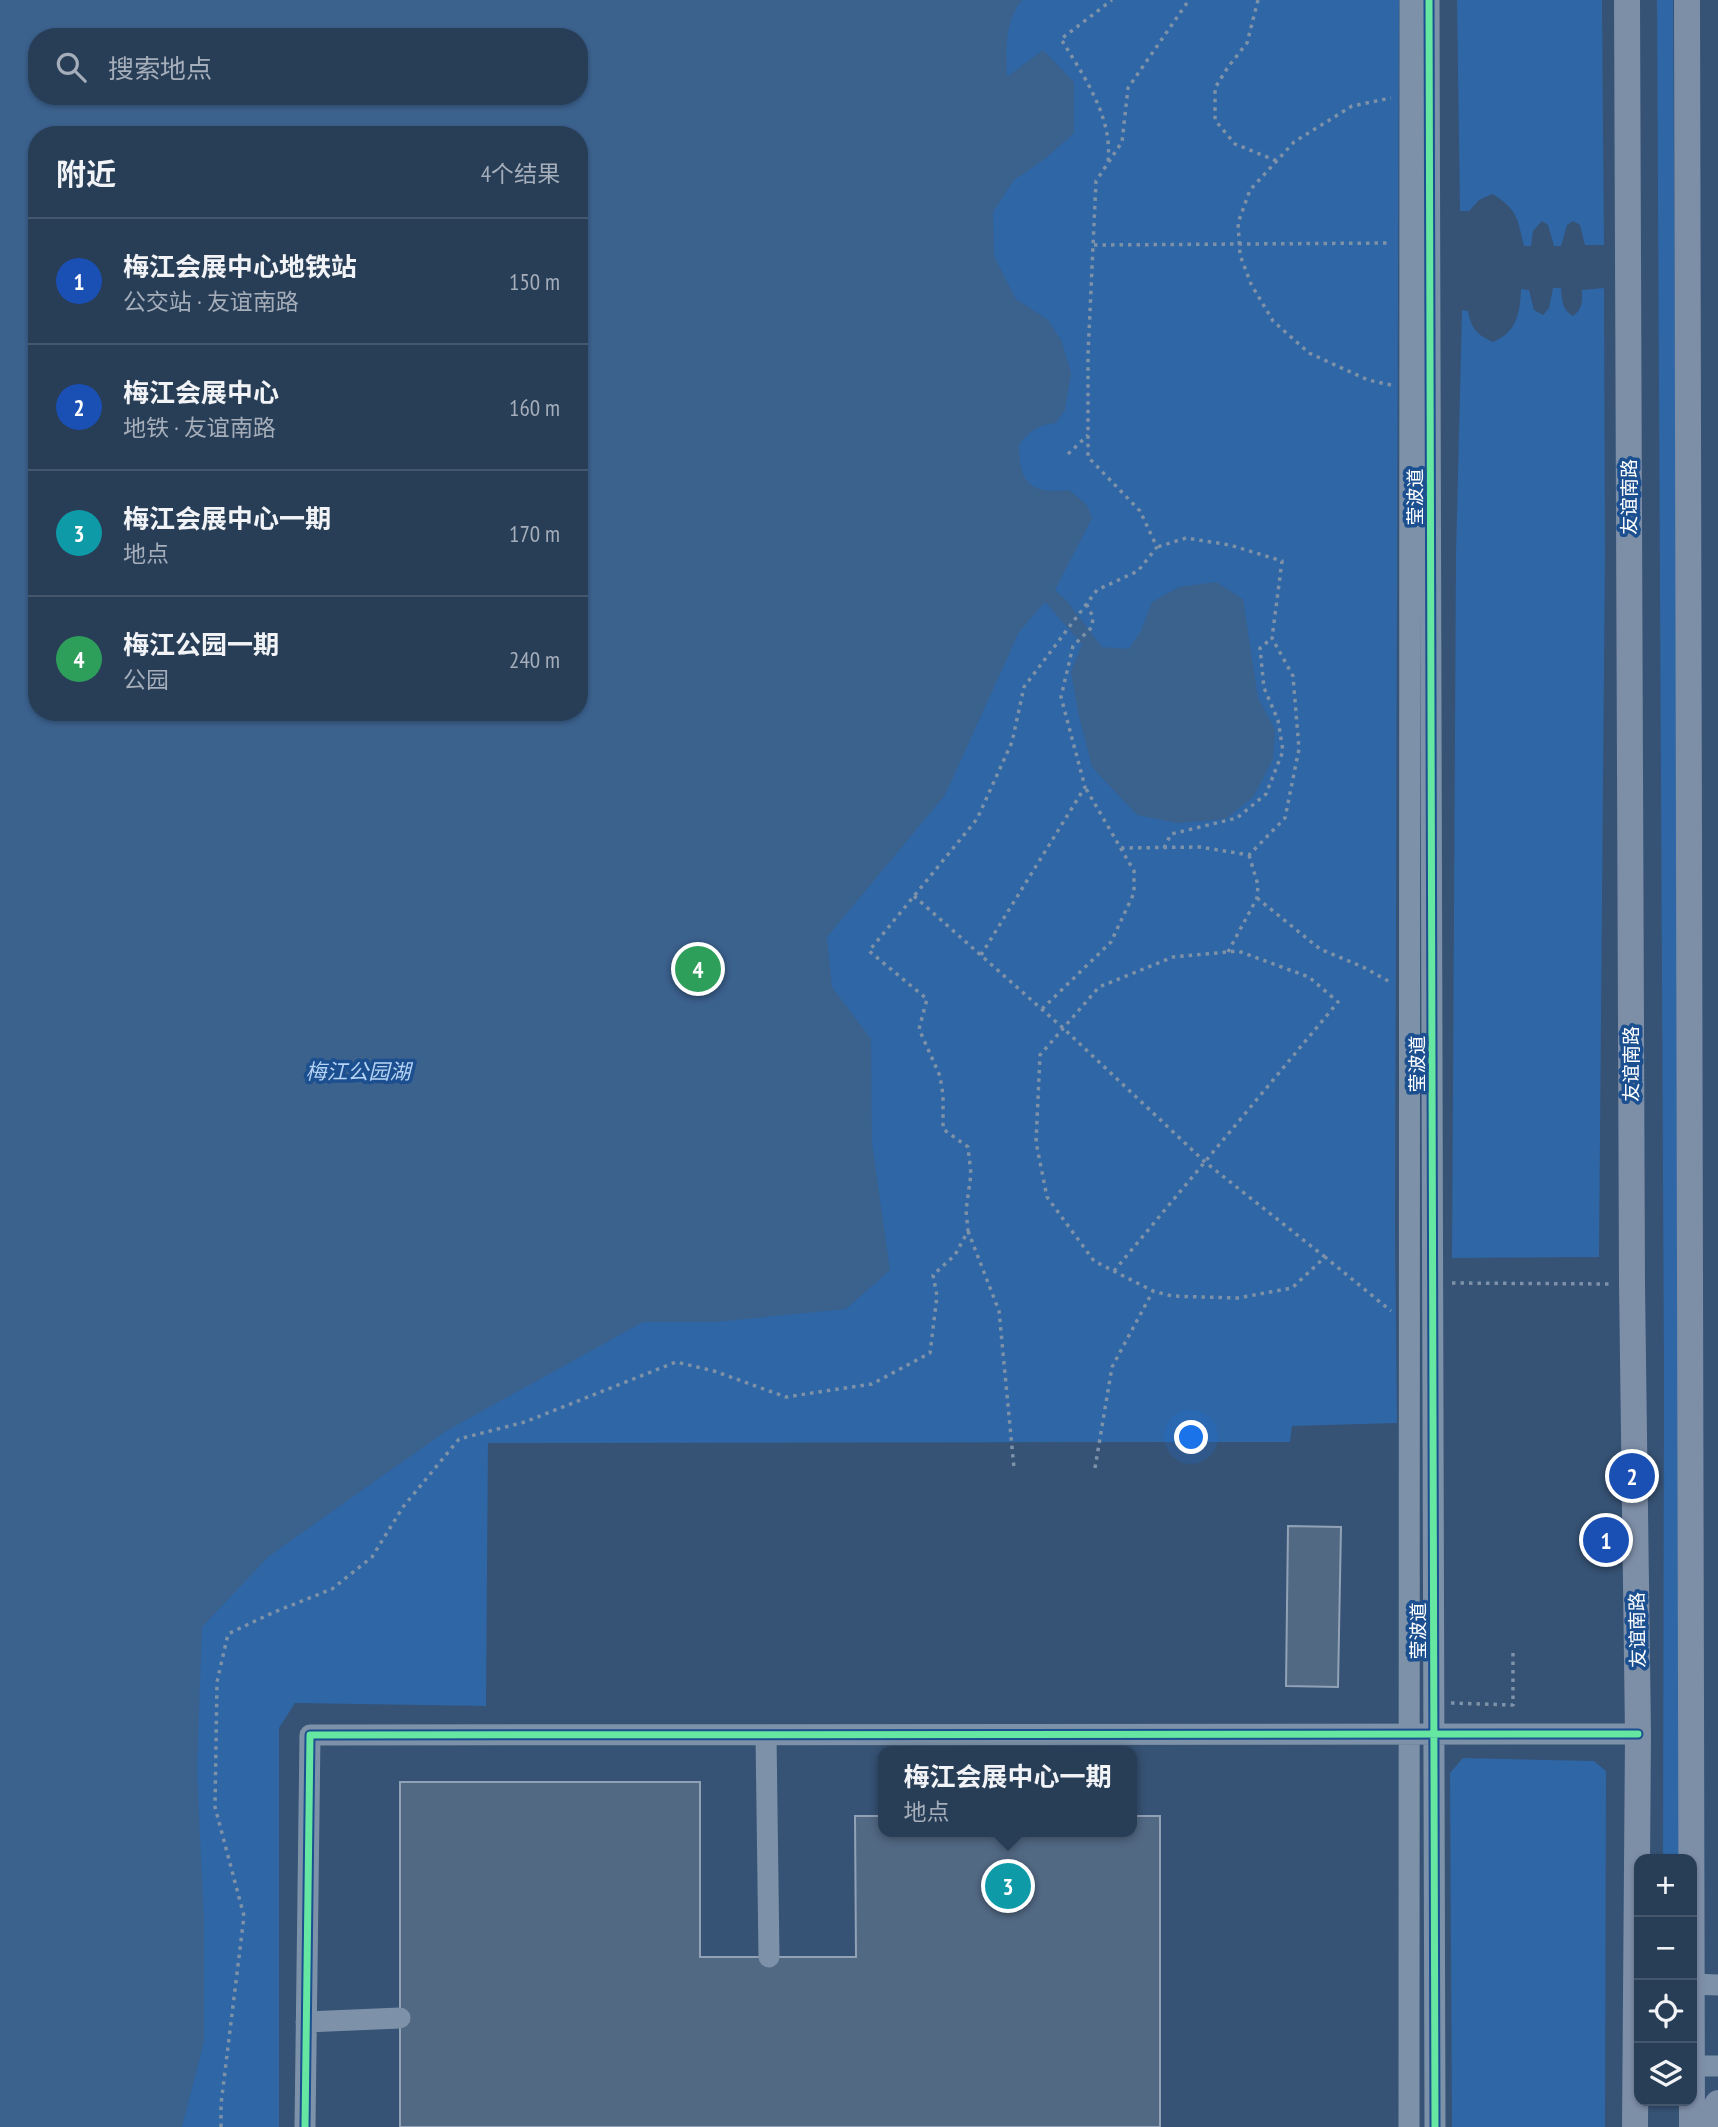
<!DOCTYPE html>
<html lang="zh">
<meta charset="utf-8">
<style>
:root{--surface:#283e57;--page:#344961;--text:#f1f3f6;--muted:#a5aeba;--line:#44576d;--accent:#8c9099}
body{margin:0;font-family:"PT Sans Narrow","Noto Sans SC",sans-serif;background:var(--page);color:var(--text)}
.controls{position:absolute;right:21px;bottom:21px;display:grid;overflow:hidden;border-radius:14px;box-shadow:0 2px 5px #0004}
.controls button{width:63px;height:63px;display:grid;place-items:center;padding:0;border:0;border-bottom:2px solid var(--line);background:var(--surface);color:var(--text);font:35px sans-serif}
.you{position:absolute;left:1192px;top:1438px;width:24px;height:24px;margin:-18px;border:5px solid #fff;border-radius:50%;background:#1a73e8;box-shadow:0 0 0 10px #1a73e833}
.badge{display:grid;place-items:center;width:46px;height:46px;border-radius:50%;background:var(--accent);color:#fff;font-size:23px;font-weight:700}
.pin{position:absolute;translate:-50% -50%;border:4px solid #fff;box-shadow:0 2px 7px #0006}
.popup{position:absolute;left:878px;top:1746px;width:259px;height:91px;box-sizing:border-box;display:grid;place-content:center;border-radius:14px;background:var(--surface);filter:drop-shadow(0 2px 5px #0005);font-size:23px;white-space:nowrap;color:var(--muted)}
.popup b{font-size:26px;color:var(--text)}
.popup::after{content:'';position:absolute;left:50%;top:100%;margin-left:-14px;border:14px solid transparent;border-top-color:var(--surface)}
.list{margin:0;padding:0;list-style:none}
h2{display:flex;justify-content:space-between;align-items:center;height:91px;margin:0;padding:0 28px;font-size:30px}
h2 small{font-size:23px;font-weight:400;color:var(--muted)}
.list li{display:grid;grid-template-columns:46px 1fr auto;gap:21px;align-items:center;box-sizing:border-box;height:126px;padding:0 28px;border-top:2px solid var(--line)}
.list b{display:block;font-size:26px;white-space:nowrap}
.list p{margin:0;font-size:23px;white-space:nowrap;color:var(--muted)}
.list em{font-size:23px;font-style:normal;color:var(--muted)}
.icon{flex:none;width:38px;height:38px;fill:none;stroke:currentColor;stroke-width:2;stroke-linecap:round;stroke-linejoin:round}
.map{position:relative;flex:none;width:1718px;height:2127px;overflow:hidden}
.search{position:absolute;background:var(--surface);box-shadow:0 2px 5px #0004;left:28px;top:28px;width:560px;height:77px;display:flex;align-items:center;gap:18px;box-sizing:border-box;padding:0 24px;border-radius:28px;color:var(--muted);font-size:26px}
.panel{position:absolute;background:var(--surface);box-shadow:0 2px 5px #0004;left:28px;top:126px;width:560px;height:595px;border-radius:28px}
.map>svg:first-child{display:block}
.green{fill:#2f66a5;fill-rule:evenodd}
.water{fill:#3b618d;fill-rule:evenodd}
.building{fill:#526984;stroke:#92a2b6;stroke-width:2}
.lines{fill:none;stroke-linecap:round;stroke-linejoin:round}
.path{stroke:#7d92a8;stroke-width:3.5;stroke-dasharray:3.5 5;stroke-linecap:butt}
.minor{stroke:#7d92a8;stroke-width:21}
.major{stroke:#7d8ea7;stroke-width:26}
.cycleway-casing{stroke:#1b4f8f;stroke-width:11}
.cycleway{stroke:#66e7a1;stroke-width:7}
.labels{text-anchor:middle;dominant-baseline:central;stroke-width:7;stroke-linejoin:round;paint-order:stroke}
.street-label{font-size:19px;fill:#fff;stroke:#1b4f8f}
.water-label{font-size:21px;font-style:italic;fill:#b5d3f5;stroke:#1b4f8f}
</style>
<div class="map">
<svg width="1718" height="2127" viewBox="0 0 1718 2127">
<rect width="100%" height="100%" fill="#365274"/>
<path class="green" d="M0 0H1399L1395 1226 1397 1423 1292 1426 1290 1442 488 1443 486 1706 295 1703 279 1728V2127H0ZM37 37H579V96H37ZM37 135H579V712H37Z
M1457 0H1602L1604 245H1585L1580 225 1573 221 1567 225 1561 246H1554L1548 225 1542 221 1533 231 1531 246H1524C1518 220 1517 208 1492 194L1479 200 1469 211H1460Z
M1657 0H1673L1681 1375 1679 1859H1663L1664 1377Z
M1553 288H1561C1562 300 1562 310 1573 316 1583 309 1582 300 1582 290L1604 288 1605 553 1599 1257 1452 1258 1456 554 1462 310 1468 311C1471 328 1477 335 1493 342 1517 332 1520 313 1521 289L1529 290 1534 310 1543 315 1549 308Z
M1463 1758 1594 1761 1606 1771 1605 2127H1452L1450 1773Z"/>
<path class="water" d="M0 0H1022C1004 22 1006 51 1007 77L1043 50 1074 82V133L1046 158 1014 180 993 212 994 256 1016 299 1048 320 1062 342 1071 373 1065 410 1056 423C1039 424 1028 432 1019 445 1019 484 1031 494 1069 490L1087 505 1092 518 1055 590 1067 601 1102 647 1129 649 1141 631 1152 602 1179 587 1216 582 1243 599 1258 698 1275 730 1273 759 1254 796 1226 819 1177 823 1137 815 1092 767 1078 712 1071 672 1082 644 1045 602 1019 632 945 795 827 937 832 987 871 1039 872 1143 890 1270 846 1309 715 1322H643L446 1431 269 1556 202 1627 197 1771 204 1921V2042L182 2127H0ZM37 37H579V96H37ZM37 135H579V712H37Z"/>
<path class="building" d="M1288 1526 1341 1527 1338 1687 1286 1686Z
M400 1782H700V1957H856L855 1816H884V1832H1132V1816H1160V2127H400Z"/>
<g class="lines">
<path class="path" d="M1258 0 1247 43 1228 67 1215 88V120L1235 144 1277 161
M1108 161C1113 117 1083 75 1061 39L1112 0
M1094 245 1391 243
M1391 385 1368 380 1309 353 1273 321 1251 284 1240 255 1238 223 1250 190 1294 142 1352 106 1391 98
M1068 454 1088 435
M1121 848 1200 847 1249 855 1285 818 1299 749 1293 676 1272 638 1282 561 1230 545 1186 538 1157 547
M1164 848 1171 834 1237 818 1266 794 1283 751 1278 720 1264 688 1260 648 1272 638
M914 896 1063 1028 1205 1162 1325 1257
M1257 898 1320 949 1363 967 1390 982
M1228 952 1257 898 1258 885 1249 855
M981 955 1085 787 1061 697 1073 646 1092 627 1093 617 1086 603
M1042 1009 1111 942 1134 893V871L1085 787
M968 1231 999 1311 1014 1468
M1114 1271 1338 1002 1309 977 1238 951 1173 957 1099 987 1040 1055 1036 1142 1047 1197 1094 1261 1153 1291 1172 1296 1238 1298 1292 1288 1325 1257 1391 1311
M1452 1283 1609 1284
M1095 1468 1112 1367 1153 1291
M1451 1703 1513 1705V1650
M221 2127V2104L244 1916 215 1807 217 1682 228 1634 272 1613 332 1589 372 1557 403 1507 459 1439 525 1422 676 1362 714 1371 786 1397 872 1384 930 1353 937 1296 933 1275 955 1255 968 1231 966 1210 971 1174 968 1147 943 1129V1095L940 1076 919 1029 927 999 869 951 977 819 1012 742 1024 687 1097 590 1138 571 1157 547 1140 511 1088 457V355L1096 181 1122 142 1128 88 1189 0"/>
<path class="minor" d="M1429 0 1435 2127
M766 1735 769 1957
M1692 1984 1718 1985
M306 2022 400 2018
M1692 2066H1718
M305 2127 310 1735 1638 1734
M1409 2127 1410 0"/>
<path class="major" d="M1627 0 1632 1284 1638 1734 1635 2127
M1687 0 1692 2127
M1704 2127 1718 2103"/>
<g class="cycleway-casing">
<path id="cycleway" d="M1429 0 1435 2127
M305 2127 310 1735 1638 1734"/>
</g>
<use href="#cycleway" class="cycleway"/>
</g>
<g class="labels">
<g class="street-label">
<text transform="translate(1415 497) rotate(-90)">莹波道</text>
<text transform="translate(1629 497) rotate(-90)">友谊南路</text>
<text transform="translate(1417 1064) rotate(-90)">莹波道</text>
<text transform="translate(1631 1064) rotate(-90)">友谊南路</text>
<text transform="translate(1637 1630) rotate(-91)">友谊南路</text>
<text transform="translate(1418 1631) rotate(-90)">莹波道</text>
</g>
<g class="water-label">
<text x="358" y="1071">梅江公园湖</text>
</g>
</g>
</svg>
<div class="controls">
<button>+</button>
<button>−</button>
<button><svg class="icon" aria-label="locate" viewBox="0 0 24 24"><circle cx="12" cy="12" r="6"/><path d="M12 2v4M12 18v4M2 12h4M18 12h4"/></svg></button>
<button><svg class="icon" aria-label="layers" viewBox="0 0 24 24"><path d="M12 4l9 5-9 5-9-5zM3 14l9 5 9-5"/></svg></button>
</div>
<div class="you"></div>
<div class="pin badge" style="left:1606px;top:1540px;background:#1a4fb4">1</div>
<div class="pin badge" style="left:1632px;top:1476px;background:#1a4fb4">2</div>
<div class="pin badge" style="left:1008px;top:1886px;background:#0f9aa8">3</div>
<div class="popup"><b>梅江会展中心一期</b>地点</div>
<div class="pin badge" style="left:698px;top:969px;background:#2e9e5b">4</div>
<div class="search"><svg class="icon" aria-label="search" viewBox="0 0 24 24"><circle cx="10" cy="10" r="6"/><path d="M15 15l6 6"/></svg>搜索地点</div>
<section class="panel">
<h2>附近<small>4个结果</small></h2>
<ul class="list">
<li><span class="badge" style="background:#1a4fb4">1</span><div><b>梅江会展中心地铁站</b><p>公交站 · 友谊南路</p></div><em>150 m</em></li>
<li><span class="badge" style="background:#1a4fb4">2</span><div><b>梅江会展中心</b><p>地铁 · 友谊南路</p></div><em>160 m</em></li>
<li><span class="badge" style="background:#0f9aa8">3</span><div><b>梅江会展中心一期</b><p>地点</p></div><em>170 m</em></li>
<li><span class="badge" style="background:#2e9e5b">4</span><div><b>梅江公园一期</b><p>公园</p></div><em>240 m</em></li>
</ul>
</section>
</div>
